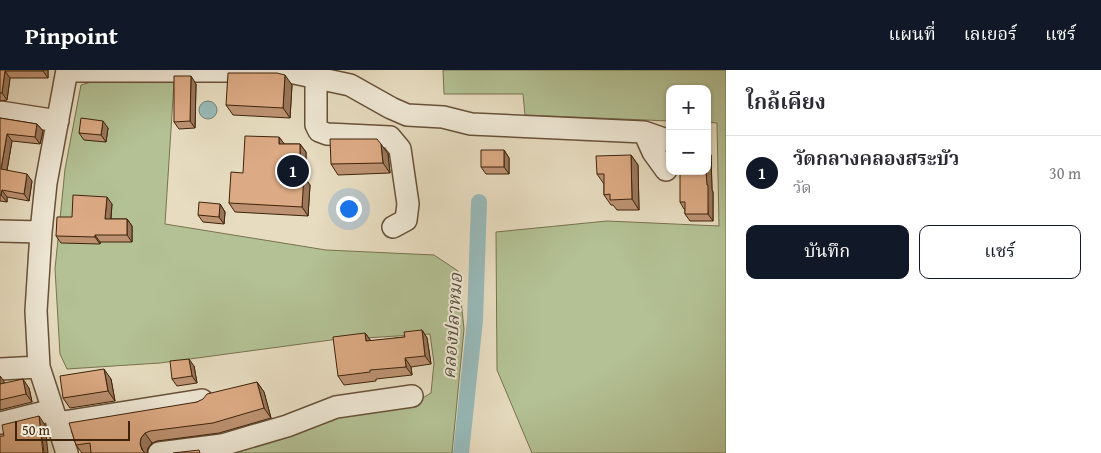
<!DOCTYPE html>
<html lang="th">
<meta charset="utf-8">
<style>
:root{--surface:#fff;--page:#f7f7f7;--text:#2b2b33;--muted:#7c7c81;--line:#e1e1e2;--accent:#111827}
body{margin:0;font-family:"Gentium Book Plus","Noto Serif Thai",serif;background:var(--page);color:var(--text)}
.controls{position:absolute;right:15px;top:15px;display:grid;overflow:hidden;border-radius:10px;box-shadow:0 1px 4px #0004}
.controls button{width:45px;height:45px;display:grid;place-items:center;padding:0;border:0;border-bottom:1px solid var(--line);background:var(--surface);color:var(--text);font:25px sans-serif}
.scale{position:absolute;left:15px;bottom:12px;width:115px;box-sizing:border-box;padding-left:5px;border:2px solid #3d230a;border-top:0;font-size:14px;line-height:18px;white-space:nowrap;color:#3d230a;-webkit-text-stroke:4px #efe8d6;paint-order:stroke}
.you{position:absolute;left:348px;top:138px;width:18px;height:18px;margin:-12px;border:4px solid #fff;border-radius:50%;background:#1a73e8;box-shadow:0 0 0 8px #1a73e833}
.badge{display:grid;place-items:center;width:32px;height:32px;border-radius:50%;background:var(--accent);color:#fff;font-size:16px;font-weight:700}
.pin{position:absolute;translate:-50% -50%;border:2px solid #fff;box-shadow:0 1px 5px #0006}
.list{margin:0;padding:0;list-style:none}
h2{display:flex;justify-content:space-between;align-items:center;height:65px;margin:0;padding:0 20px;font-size:21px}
h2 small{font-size:16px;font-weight:400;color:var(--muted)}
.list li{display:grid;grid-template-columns:32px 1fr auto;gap:15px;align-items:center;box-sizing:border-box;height:75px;padding:0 20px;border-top:1px solid var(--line)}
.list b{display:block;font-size:19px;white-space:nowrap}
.list p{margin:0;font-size:16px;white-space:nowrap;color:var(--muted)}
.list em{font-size:16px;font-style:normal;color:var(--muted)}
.actions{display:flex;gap:10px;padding:15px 20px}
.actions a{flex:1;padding:11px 0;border:1px solid var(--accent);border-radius:10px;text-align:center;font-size:18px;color:var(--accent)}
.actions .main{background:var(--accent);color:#fff}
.map{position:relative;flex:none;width:726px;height:383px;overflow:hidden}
header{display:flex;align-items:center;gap:30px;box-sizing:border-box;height:70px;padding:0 25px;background:var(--accent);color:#fff}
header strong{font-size:24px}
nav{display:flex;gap:28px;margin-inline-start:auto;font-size:18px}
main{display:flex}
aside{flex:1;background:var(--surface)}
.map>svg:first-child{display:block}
.green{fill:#b3c194;stroke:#78724f}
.water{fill:#98baba;stroke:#747e74}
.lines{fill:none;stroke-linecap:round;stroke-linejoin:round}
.canal{stroke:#98baba;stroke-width:16}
.minor-casing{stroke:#685138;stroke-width:24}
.minor{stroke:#efe8d6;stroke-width:21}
.wall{fill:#bd9272;stroke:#3d230a}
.shaded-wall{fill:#9a775c;stroke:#3d230a}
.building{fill:#dcaa84;stroke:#3d230a}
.labels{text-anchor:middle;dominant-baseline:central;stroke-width:4;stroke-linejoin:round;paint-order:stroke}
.water-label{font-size:18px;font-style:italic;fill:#58503f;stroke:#efe8d6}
</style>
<header>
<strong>Pinpoint</strong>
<nav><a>แผนที่</a><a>เลเยอร์</a><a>แชร์</a></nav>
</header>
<main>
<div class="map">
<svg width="726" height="383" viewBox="0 0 726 383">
<rect width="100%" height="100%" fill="#e7dcc0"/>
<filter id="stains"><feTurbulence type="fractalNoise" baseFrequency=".004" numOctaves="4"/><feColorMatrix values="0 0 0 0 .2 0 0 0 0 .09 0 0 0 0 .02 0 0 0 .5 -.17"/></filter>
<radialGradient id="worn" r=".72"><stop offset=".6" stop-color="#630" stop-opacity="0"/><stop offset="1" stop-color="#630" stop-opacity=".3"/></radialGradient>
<path class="green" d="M443 0H726V383H532L497 300 496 162 607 151 719 156 717 53 707 52V19H670V51L525 45 523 24H444Z
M91 12H174L165 154 326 180 434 185 458 201 464 259 452 383H214L337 342 416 332 431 323 434 293 430 264 331 270 160 293 67 299 60 284 55 199 65 99 81 15Z"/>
<path class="water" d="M199 40a9 9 0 1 1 18 0a9 9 0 1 1-18 0Z"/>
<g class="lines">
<path class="canal" d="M461 383 475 250 479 132"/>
<g class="minor-casing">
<path id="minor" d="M316 0V55L319 61 327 64 390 67 400 79 408 134 406 150 393 157
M67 1H285L350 15 391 38 407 45 443 47 471 54 644 62 670 71
M0 42 58 51
M644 62 653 82 666 100
M0 161 41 162
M0 299 39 297
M0 353 53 340
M57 353 202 330
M67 383 39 297 36 241 41 162 46 113 67 0
M159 383 222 375 287 356 336 337 412 326"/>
</g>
<use href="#minor" class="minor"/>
</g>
<path class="wall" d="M0 0H48V8H10L7 30 0 31Z
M196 14 195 58 179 59 174 52Z
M292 15 290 48 233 45 226 35Z
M0 48 37 54 43 61 40 74 12 71 7 100 32 111 29 131 7 127V132L0 131Z
M108 58 106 72 84 70 79 63Z
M279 67 284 74H300L306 82V110L310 115 308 146 235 142 229 133 243 103Z
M504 80 509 88V104H486L481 97Z
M707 80 711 85 712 120 713 122V151H690L685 144V139H684L680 132 707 101Z
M388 84 390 103 338 105 331 94Z
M631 85 638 95 639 140H617L613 135H611L604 125V114L597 104Z
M112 134 111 149H127L132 156V172H100V174L61 173 56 166 72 147Z
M220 134 225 142 224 154 203 152 198 145Z
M422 260 427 268 431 294 411 297 412 305 376 309V311L344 315 338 306 365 263 371 271 405 267Z
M194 296 197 313 177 316 172 309Z
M0 306 4 313 29 318 32 332 0 340Z
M111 309 115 331 70 338 63 328Z
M257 312 264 322 271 348 219 363 157 371 152 373 148 378 147 383H82L76 375 197 332Z"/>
<path class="shaded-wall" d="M43 0H48V8L43 1Z
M5 1 10 8 7 30 2 23Z
M285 5 292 15 290 48 283 38Z
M191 6 196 14 195 58 190 51Z
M103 51 108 58 106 72 101 65Z
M37 54 43 61 40 74 35 67Z
M7 64 12 71 6 106 1 99Z
M279 67 286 76 279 74Z
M300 74 306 82V110L310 115 308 146 302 137 300 106Z
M381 74 388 84 390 103 383 93Z
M504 80 509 88V104L504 97Z
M707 80 711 85 712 120 713 122V151L708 144 706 101H707Z
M631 85 638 95 639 140 632 129Z
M27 104 32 111 29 131 24 124Z
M2 120 7 127V132L1 125Z
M107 127 112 134 110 156 105 149Z
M220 134 225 142 224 154 219 147Z
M127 149 132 156V172L127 165Z
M95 165 100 172V174L95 167Z
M422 260 427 268 431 294 425 286Z
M365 263 371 271H366Z
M405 288 411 297 412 305 406 297Z
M189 289 194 296 197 313 192 306Z
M104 299 111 309 115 331 108 321Z
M0 306 4 311 5 323 0 316Z
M23 309 29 318 32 332 26 324Z
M257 312 264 322 271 348 264 338Z
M39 346 45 355 48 383H44Z
M145 363 152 373 148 378 147 383H144L140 374 141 368Z"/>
<path class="building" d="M0 0H43V1H5L2 23H0Z
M228 3H277L285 5 283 38 226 35Z
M174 6H191L190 51 174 52Z
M0 48 37 54 35 67 7 64 1 99 27 104 24 124 2 120 1 125H0Z
M81 48 103 51 101 65 79 63Z
M245 66 279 67V74H300V106H304L302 137 229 133 231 102 243 103Z
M330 69H377L381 74 383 93 331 94Z
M481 80H504V97H481Z
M631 85 632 129 610 130V124L604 125V104H597L596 86Z
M680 101H706L707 115H708V144H685V132H680Z
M73 125 107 127 105 149H127V165H95V167L56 166 57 147H72Z
M199 132 220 134 219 147 198 145Z
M422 260 425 286 405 288 406 297 370 300V302L338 306 333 267 365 263 366 271 405 267 404 262Z
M189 289 192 306 172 309 170 291Z
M104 299 108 321 63 328 60 306Z
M23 309 26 324 0 330V314Z
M257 312 264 338 213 353 150 361 145 363 141 368 140 374 142 380 145 383H91L90 373 76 375 69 353 197 332 203 329 207 324Z
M39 346 43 383H0V366H4L2 355Z
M199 380 200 383H173Z"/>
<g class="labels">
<g class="water-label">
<text transform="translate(452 256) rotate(-86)">คลองปลาหมอ</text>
</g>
</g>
<rect width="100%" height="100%" filter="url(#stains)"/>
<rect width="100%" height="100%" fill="url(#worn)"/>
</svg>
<div class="controls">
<button>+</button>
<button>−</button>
</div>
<div class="scale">50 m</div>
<div class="you"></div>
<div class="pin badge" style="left:293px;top:101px">1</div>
</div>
<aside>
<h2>ใกล้เคียง<small></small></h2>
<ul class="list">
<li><span class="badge">1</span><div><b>วัดกลางคลองสระบัว</b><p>วัด</p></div><em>30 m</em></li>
</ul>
<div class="actions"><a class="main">บันทึก</a><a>แชร์</a></div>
</aside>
</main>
